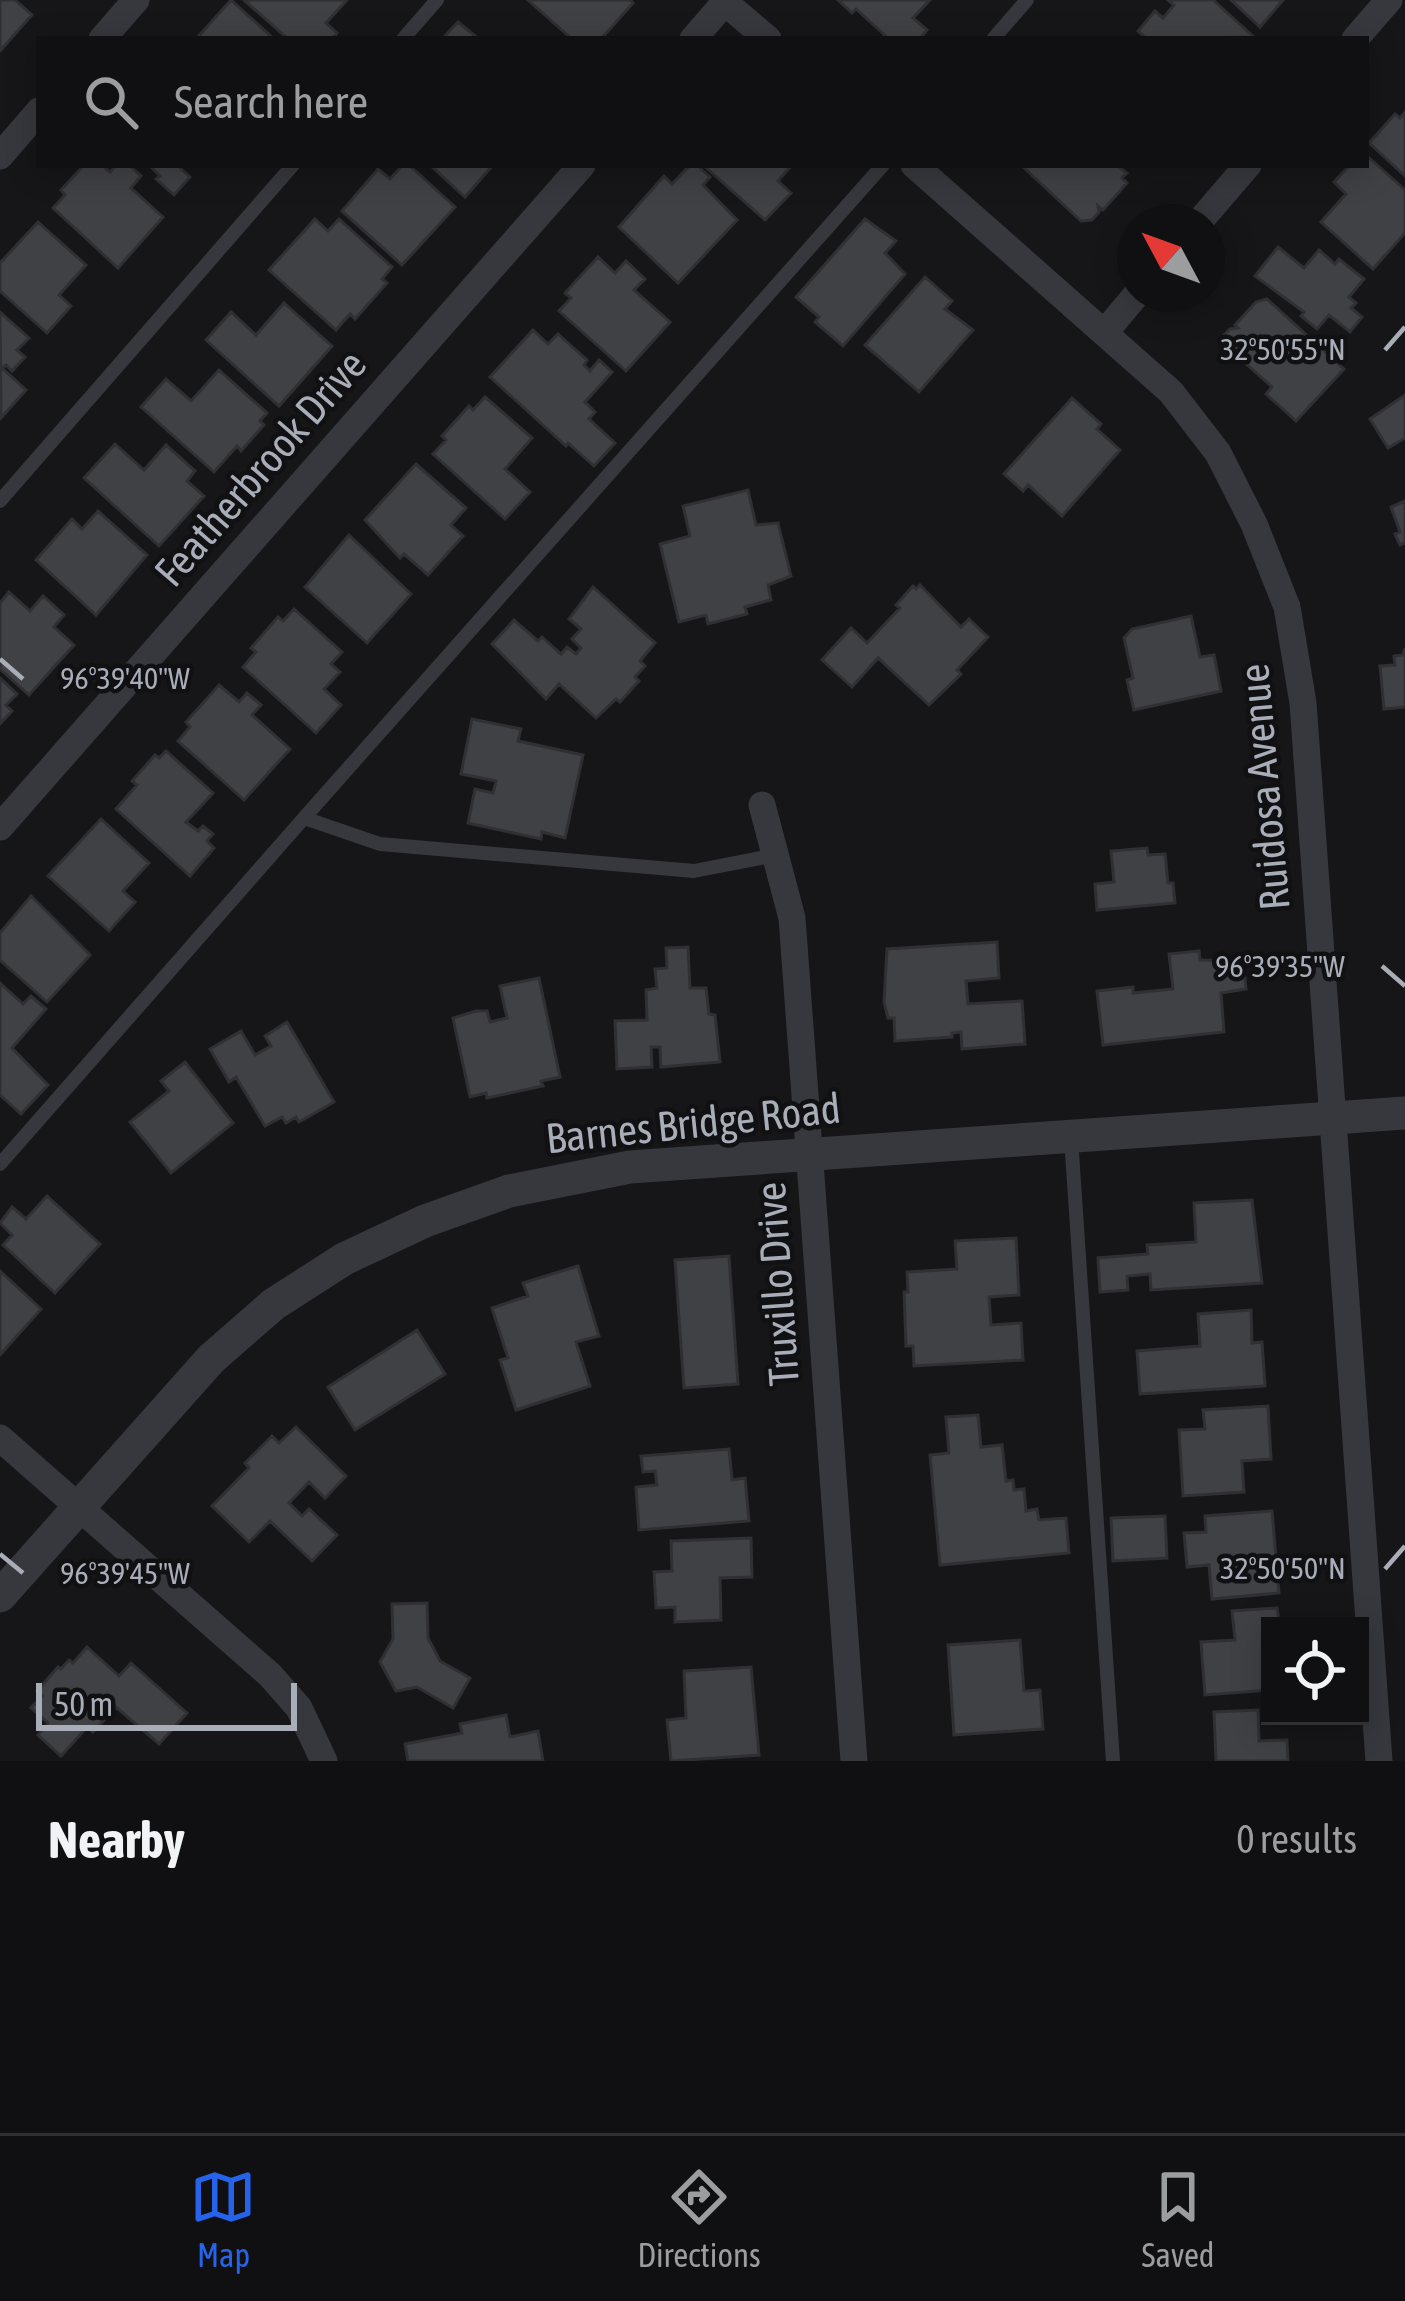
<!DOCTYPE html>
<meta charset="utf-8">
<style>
:root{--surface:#101012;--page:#1e1e20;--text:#f1f3f6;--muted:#9c9d9f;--line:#303032;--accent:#2563eb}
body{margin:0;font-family:"Asap Condensed",sans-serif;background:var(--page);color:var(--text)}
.controls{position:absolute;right:36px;bottom:36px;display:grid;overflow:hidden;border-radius:0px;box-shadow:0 6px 30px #0003}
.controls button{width:108px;height:108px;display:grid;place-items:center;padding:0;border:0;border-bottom:3px solid var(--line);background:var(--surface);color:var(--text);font:60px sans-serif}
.compass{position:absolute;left:1117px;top:204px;width:108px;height:108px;border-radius:50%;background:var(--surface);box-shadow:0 6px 30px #0003;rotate:311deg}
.scale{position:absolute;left:36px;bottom:30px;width:261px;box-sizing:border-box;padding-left:12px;border:6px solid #a8adb8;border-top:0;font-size:33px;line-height:42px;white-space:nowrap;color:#a8adb8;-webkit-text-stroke:9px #111113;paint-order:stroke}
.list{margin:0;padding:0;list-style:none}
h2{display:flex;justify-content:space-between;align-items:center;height:156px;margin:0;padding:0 48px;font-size:51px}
h2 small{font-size:39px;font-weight:400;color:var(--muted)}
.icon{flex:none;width:66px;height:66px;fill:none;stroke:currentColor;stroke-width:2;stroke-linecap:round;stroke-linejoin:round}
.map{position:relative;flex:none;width:1405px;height:1761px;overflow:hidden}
.search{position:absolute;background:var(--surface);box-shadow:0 6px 30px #0003;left:36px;right:36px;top:36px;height:132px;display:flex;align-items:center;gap:30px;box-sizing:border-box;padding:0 42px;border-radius:0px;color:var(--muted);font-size:45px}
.sheet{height:372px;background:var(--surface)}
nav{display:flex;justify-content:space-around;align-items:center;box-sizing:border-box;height:168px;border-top:3px solid var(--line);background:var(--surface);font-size:33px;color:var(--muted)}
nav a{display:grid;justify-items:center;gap:6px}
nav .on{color:var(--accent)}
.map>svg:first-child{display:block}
.building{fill:#404145;stroke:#303034;stroke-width:3}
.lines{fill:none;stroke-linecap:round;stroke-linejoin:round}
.service{stroke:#37383d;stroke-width:14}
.minor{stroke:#37383d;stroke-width:27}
.tertiary{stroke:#37383d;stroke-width:33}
.ticks{fill:none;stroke:#a8adb8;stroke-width:4.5}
.labels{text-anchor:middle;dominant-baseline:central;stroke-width:9;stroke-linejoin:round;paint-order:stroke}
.street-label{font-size:42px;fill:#a8adb8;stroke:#111113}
.ticks-label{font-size:30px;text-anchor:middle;fill:#a8adb8;stroke:#111113;stroke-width:9;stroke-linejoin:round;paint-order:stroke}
</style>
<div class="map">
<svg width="1405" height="1761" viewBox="0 0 1405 1761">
<rect width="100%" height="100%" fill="#161618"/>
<path class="building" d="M0 0H15L32 15 0 51Z
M231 0 274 39H196Z
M244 0H347L326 23 337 33 332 39H288Z
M528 0H630L633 3 601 39H572Z
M838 0H930L913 18 927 30 920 39H889L856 9 852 13Z
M1168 0H1213L1254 37 1147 39 1138 31 1155 11 1163 18 1174 5Z
M1231 0H1283L1260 27Z
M458 22 479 39H442Z
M1405 112V176L1369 143 1395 114 1400 118Z
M1366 155 1405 190V233L1373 269 1321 222 1346 194 1334 182 1350 165H1366Z
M84 165H102L110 172 116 165H129L141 176 131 188 163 217 118 268 53 208 65 195 61 190Z
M149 165H177L190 177 174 195 156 179 160 176Z
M403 165H409L455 207 402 265 342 211 378 169 390 179Z
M430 165H493L465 197Z
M690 165H697L710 177 703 185 737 220 678 283 619 227 664 176 672 184Z
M703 165H792L778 181 791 193 765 220Z
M1021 165H1117L1127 173 1122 178 1127 183 1103 210 1098 206 1099 212 1092 220 1081 221Z
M315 219 328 231 339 219 392 267 382 279 387 283 355 319 350 314 336 330 269 270Z
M865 219 896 241 885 253 905 274 843 346 815 322 819 317 796 297Z
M38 222 86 265 59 295 71 306 47 333 0 291V263Z
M1278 247 1304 268 1319 250 1335 264 1339 259 1364 279 1349 297 1356 303 1351 308 1362 317 1350 332 1329 315 1317 329 1301 316 1304 312 1255 276Z
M598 257 615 273 626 261 645 279 634 290 670 322 626 371 559 311 571 298 565 293Z
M925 277 952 301 945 309 973 330 919 392 865 345Z
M1267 299 1344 369 1296 421 1266 394 1272 387 1236 355H1230L1222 347V337L1230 329 1238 328 1235 325 1256 302Z
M284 303 332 346 279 406 206 340 231 312 256 335Z
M0 312 29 338 17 350 25 357 12 371 6 365 2 368 26 390 1 418Z
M533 330 548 344 558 334 587 360 584 365 590 371 599 360 612 372 585 402 595 412 589 419 615 443 594 466 568 443 566 446 490 377Z
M219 370 267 413 260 421 264 425 241 451 237 446 214 472 141 407 166 379 191 401Z
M1405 395V438L1388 448 1370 419Z
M485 397 532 438 505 469 530 492 505 519 433 454 446 440 442 436 469 406 473 410Z
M1072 398 1101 424 1097 429 1120 450 1062 516 1028 485 1023 491 1004 474Z
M115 444 144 470 166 445 195 471 187 481 204 496 159 546 84 478Z
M416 464 466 508 451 525 463 536 428 575 404 554 400 558 365 520Z
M748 490 756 525 778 523 791 576 768 585 771 600 745 607 747 614 708 624 706 615 679 622 660 544 690 536 683 506Z
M1405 501V543L1400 545 1395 534 1400 532 1391 507Z
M98 511 147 555 96 615 36 560 72 519 82 529Z
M349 535 411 594 367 643 305 587Z
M920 585 961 627 969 619 988 637 957 670 961 674 929 705 878 658 852 687 822 660 851 628 867 643 900 608 896 605 913 586 916 589Z
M593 587 655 643 640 661 645 666 635 677 639 681 620 702 616 699 596 718 559 684 546 699 492 644 514 620 538 641 542 637 561 654 567 647 576 654 581 648 572 639 581 629 569 619Z
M9 592 30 611 43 596 64 615 54 627 74 645 29 695 0 669V603Z
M294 609 342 652 331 664 340 672 324 689 341 705 316 733 243 667 256 652 251 648 278 617 283 621Z
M1191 616 1200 657 1214 655 1221 691 1134 710 1127 680 1133 678 1124 638 1132 629Z
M1405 648V707L1384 709 1380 666 1395 665 1394 656 1403 655Z
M0 678 17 694 6 705 12 711 0 724Z
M219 685 239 702 247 693 261 705 252 715 290 749 244 800 178 741 190 727 186 722Z
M472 719 521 729 518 741 583 755 565 838 542 832 541 839 468 823 475 789 493 793 496 781 461 774Z
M166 751 213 793 186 822 198 831 203 826 213 834 207 841 214 848 190 876 116 809 137 785 132 781 155 755 159 758Z
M101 819 149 863 123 891 135 902 109 931 48 876Z
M1147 848 1148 855 1165 854 1168 883H1173L1175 903 1097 910 1095 884 1114 882 1111 851Z
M31 896 90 955 47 1002 0 960V933Z
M997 942 999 978 966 981 968 1004 1022 1001 1025 1044 962 1049 961 1032 952 1033V1037L895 1041 894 1018H888L884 1002 887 949Z
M688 947 690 988H706L709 1014 715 1015 720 1062 661 1067 660 1047H651L652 1067 617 1069 615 1021 647 1020 646 990 657 988 655 969 667 968 666 948Z
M1199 951 1200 960 1243 961 1246 989 1221 993 1224 1032 1103 1045 1097 991 1133 987V993L1173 989 1169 954Z
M539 978 560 1077 541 1081 543 1086 487 1098 486 1093 470 1097 453 1018 476 1011H487L490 1022 507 1018 500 986Z
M0 983 23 1004 31 996 46 1009 12 1048 48 1085 21 1114 0 1095Z
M287 1022 334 1102 299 1122 296 1117 286 1123 282 1117 265 1126 236 1077 229 1082 210 1049 241 1031 255 1055 271 1046 265 1036Z
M185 1062 233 1123 171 1173 130 1122 169 1091 161 1081Z
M47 1196 100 1244 55 1293 3 1245 12 1235 0 1223 12 1207 26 1219Z
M1252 1200 1262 1283 1151 1290 1150 1274 1127 1276 1128 1290 1100 1292 1098 1258 1148 1254 1147 1245 1196 1242 1194 1203Z
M1016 1238 1019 1295 989 1297 991 1325 1021 1323 1023 1360 914 1366 913 1346H906L904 1292H908L907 1272 957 1269 955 1241Z
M729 1256 738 1384 684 1388 675 1260Z
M578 1266 599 1336 576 1342 590 1386 516 1410 500 1360 508 1358 492 1308 528 1296 523 1283Z
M0 1271 41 1309 0 1355Z
M1251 1310 1252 1343 1262 1342 1265 1386 1140 1394 1137 1351 1200 1346 1198 1314Z
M417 1330 445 1374 355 1430 328 1387Z
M1268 1406 1271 1459 1242 1461 1244 1492 1183 1496 1179 1430 1205 1429 1203 1410Z
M978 1415 981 1447 1002 1445 1006 1481 1013 1480 1014 1490 1024 1489 1026 1511 1037 1509 1039 1520 1066 1518 1069 1553 940 1565 930 1455 949 1453 946 1417Z
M296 1427 346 1476 325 1498 309 1482 289 1503 302 1516 309 1509 337 1535 312 1561 270 1521 249 1542 212 1506 249 1468 245 1463 272 1436 279 1443Z
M729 1449 732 1480 745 1478 749 1521 639 1530 636 1487 657 1485 655 1471 643 1472 641 1456Z
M1272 1511 1279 1593 1212 1599 1209 1565 1187 1567 1184 1533 1206 1532 1205 1516Z
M1165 1516 1167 1558 1113 1561 1111 1518Z
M751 1538 752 1577 720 1578 721 1620 675 1622V1607L656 1608 654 1572 672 1571 671 1541Z
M427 1603 428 1638 440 1661 470 1678 453 1708 417 1687 396 1691 380 1662 393 1639 392 1604Z
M1277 1608 1279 1622 1289 1621 1290 1626H1270V1690L1205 1695 1201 1642 1235 1640 1232 1611Z
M1020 1640 1024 1691 1040 1690 1043 1729 954 1735 948 1645Z
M87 1647 119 1676 131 1663 187 1713 159 1744 116 1707 93 1732 87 1727 61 1756 38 1735 48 1723 31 1708 42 1696 37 1691 58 1667 61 1669 69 1660 73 1663Z
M751 1667 759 1755 671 1761 667 1720 686 1718 684 1671Z
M1258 1710 1259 1741 1287 1740 1288 1761H1216L1214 1712Z
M506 1715 510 1737 538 1731 543 1761H408L405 1744 462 1733 460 1724Z"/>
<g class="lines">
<path class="service" d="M403 39 437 0
M993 39 1027 0
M0 501 293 165
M304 818 883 165
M1071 1138 1113 1761
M0 1164 304 818 380 844 694 871 776 855"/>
<path class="minor" d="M722 0 768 39
M102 39 136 0
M693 39 727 0
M1355 39 1389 0
M0 156 39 111
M914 165 1171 392 1218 453 1254 524 1287 607 1303 703 1379 1761
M1199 222 1248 165
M1105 332 1137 294
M762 805 792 918 854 1761
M0 827 582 165
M0 1438 270 1675 299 1708 324 1761"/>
<path class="tertiary" d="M0 1596 211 1359 274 1304 344 1259 425 1221 509 1191 630 1167 1405 1113"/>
</g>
<path class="ticks" d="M1385 350 1405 327M0 659 23 679M1382 966 1405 986M0 1554 23 1573M1385 1569 1405 1546"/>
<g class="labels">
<g class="street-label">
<text transform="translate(260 468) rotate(-49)">Featherbrook Drive</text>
<text transform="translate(1264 787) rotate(-95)">Ruidosa Avenue</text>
<text transform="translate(693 1123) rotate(-6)">Barnes Bridge Road</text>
<text transform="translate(777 1284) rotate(-94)">Truxillo Drive</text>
</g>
</g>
<g class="ticks-label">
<text x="1283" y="360">32°50'55"N</text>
<text x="125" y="689">96°39'40"W</text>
<text x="1280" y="977">96°39'35"W</text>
<text x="1283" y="1579">32°50'50"N</text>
<text x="125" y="1584">96°39'45"W</text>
</g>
</svg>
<div class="controls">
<button><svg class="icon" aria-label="locate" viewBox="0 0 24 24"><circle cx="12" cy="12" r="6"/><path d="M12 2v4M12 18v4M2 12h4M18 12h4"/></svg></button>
</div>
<svg class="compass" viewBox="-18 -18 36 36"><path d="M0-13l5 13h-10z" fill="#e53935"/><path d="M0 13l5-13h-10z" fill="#9c9d9f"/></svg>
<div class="scale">50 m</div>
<div class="search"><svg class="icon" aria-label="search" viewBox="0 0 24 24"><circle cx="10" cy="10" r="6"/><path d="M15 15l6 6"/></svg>Search here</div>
</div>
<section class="sheet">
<h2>Nearby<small>0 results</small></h2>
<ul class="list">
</ul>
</section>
<nav>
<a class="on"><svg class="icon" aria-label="map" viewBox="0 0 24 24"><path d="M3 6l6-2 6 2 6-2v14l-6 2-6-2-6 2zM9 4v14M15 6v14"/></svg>Map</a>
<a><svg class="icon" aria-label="directions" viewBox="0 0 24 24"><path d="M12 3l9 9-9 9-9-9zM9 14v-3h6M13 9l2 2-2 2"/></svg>Directions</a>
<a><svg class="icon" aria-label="saved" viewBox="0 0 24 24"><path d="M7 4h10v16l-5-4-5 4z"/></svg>Saved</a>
</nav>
